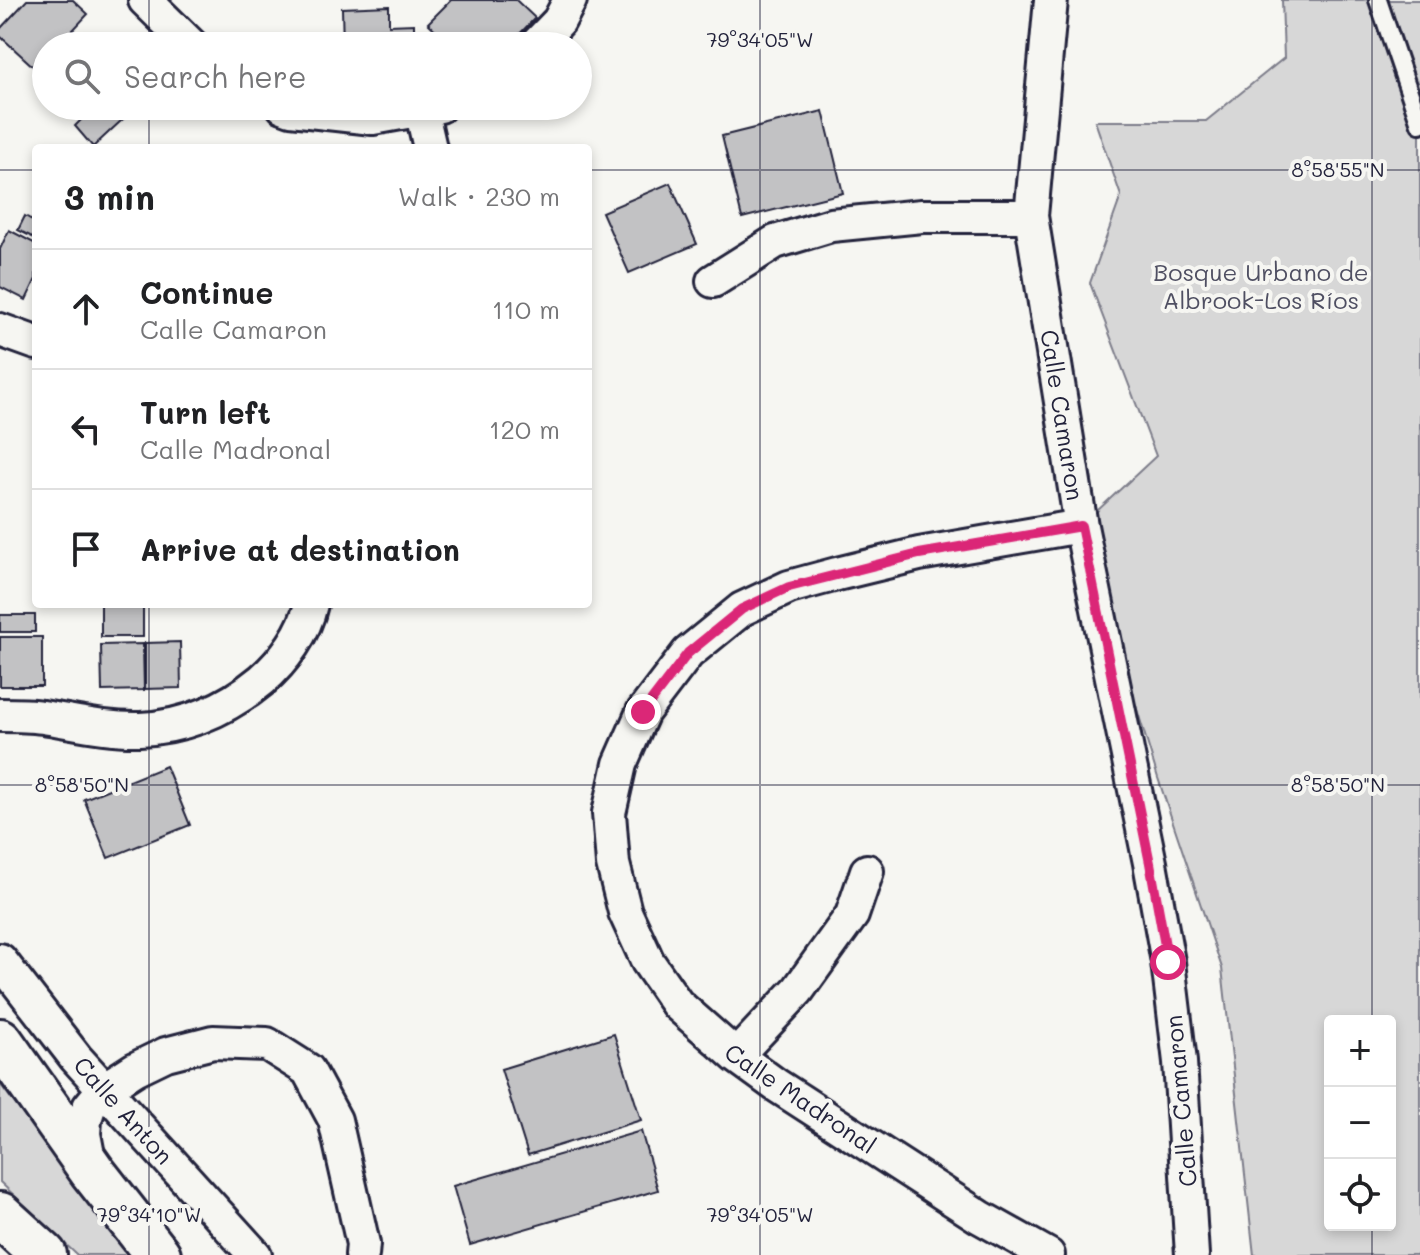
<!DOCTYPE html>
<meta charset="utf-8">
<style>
:root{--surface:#fff;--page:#f6f6f6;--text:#202124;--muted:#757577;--line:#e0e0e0}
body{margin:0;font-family:Mali,sans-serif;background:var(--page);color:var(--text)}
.controls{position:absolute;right:24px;bottom:24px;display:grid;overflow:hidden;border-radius:8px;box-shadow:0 4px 12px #0003}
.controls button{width:72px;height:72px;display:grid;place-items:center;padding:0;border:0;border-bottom:2px solid var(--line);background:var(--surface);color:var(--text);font:40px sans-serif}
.stop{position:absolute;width:24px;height:24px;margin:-18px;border:6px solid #db2777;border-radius:50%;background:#fff}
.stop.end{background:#db2777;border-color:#fff;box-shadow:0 2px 8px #0008}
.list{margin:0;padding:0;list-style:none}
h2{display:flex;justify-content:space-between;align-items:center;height:104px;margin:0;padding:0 32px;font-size:34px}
h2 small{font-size:26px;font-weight:400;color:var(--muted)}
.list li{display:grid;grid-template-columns:52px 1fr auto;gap:24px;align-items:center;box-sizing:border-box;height:120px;padding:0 32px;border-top:2px solid var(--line)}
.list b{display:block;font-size:30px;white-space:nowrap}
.list p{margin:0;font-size:26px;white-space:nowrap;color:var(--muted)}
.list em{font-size:26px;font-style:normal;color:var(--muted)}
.icon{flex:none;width:44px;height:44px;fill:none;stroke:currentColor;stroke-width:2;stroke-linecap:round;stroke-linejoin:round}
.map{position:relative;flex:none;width:1420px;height:1255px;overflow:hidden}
.search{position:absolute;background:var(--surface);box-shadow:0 4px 12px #0003;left:32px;top:32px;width:560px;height:88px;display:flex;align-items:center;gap:20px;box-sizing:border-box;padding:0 28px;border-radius:44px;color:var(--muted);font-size:30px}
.panel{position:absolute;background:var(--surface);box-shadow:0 4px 12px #0003;left:32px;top:144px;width:560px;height:464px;border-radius:8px}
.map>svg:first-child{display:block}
.green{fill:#d7d7d7;stroke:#7c7c89;stroke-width:2;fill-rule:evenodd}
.building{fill:#c2c2c4;stroke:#22223b;stroke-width:2}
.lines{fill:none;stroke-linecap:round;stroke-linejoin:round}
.lane-casing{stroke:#22223b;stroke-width:22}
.street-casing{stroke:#22223b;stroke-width:38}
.primary-casing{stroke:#22223b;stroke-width:50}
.lane{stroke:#f6f6f2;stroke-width:16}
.street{stroke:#f6f6f2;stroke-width:32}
.primary{stroke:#f6f6f2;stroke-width:44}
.route{stroke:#db2777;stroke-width:10}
.ticks{fill:none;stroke:#22223b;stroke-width:2;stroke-opacity:0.45}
.labels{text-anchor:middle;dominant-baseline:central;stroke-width:8;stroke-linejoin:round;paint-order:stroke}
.park-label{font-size:24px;fill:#4f4f62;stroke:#f6f6f2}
.street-label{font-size:24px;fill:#22223b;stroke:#f6f6f2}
.ticks-label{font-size:20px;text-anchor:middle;fill:#22223b;stroke:#f6f6f2;stroke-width:8;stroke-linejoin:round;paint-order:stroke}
</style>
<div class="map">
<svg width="1420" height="1255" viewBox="0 0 1420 1255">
<rect width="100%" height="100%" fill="#f6f6f2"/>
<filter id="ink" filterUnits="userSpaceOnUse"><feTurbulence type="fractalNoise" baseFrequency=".0125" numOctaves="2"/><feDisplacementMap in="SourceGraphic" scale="16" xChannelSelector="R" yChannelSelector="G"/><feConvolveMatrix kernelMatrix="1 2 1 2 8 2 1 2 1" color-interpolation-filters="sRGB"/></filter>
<g filter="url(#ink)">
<path class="green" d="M1282 0H1420V1255H1254L1222 968 1158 778 1081 526 1156 456 1090 283 1121 196 1095 121H1206L1284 58ZM1330 1021H1390V1225H1330Z
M0 1084 85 1197 131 1255H77L0 1182Z"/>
<path class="building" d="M27 0H73L88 14 58 46H46V59L36 69 0 36V29Z
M451 0H516L535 18 508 46H452L428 23Z
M389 6V25L414 24V46H343L342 8Z
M70 106H137L93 147 75 126 82 119Z
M823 111 843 193 742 218 722 136Z
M670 183 697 244 629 273 602 212Z
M25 216 34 221 36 217V239L18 230Z
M9 230 36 244V279L26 300 0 287V249Z
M101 604H143V637H101Z
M0 615H35V632H0Z
M0 637H42V686H0Z
M180 642 181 688 145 689V643Z
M143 644 144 690 102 691 101 645Z
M166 766 190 825 108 858 84 799Z
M614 1034 641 1120 528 1155 501 1069Z
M641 1131 658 1190 470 1245 453 1186Z"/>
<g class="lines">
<g class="lane-casing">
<path id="lane" d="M1378 0 1420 124"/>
</g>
<g class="street-casing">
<path id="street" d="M145 0 192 46
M1051 0 1031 216 1081 526 1150 863 1168 962 1180 1062 1192 1255
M535 46 559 21 570 0
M283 106 291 109 373 118 440 106
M421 109 430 148
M713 281 775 242 831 225 922 216H1031
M0 330 36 343
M0 715C14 715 29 715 43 717 75 722 107 730 140 729 186 727 227 709 262 680 284 661 305 632 311 604
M0 960 76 1058 255 1255
M736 1056 798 990 852 915 867 871
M90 1166 84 1134 85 1120 89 1107 104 1089 135 1069 166 1054 213 1042 267 1044 308 1070 335 1120 363 1244 362 1255
M1048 1255 980 1217 776 1085 736 1056 677 1004 648 962 625 912 613 864 609 813 620 764 643 712 688 653 742 609 789 587 837 574 919 554 1081 526"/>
</g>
<g class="primary-casing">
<path id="primary" d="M0 1041 92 1171 158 1255
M0 1215 44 1255"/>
</g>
<use href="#lane" class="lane"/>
<use href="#street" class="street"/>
<use href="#primary" class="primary"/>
</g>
</g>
<g class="lines" filter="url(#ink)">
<path class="route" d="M643 712 688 653 742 609 789 587 919 554 1081 526 1150 863 1168 962"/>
</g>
<path class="ticks" d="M149 0V46M760 0V1255M1372 0V1021M149 106V148M0 170H36M588 170H1420M149 604V1255M0 785H1420M1372 1225V1255"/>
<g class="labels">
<g class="park-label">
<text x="1261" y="271">Bosque Urbano de<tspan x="1261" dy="28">Albrook-Los Ríos</tspan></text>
</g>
<g class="street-label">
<text transform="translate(1063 415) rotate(81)">Calle Camaron</text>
<text transform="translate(801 1098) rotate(34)">Calle Madronal</text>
<text transform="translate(1180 1101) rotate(-95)">Calle Camaron</text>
<text transform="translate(124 1110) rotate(48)">Calle Anton</text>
</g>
</g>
<g class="ticks-label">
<text x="760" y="47">79°34'05"W</text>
<text x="1338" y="177">8°58'55"N</text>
<text x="82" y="792">8°58'50"N</text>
<text x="1338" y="792">8°58'50"N</text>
<text x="149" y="1222">79°34'10"W</text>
<text x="760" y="1222">79°34'05"W</text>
</g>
</svg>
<div class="controls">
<button>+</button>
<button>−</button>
<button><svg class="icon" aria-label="locate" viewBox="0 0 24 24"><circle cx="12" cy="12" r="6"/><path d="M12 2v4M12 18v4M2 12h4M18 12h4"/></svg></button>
</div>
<div class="stop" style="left:1168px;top:962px"></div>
<div class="stop end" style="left:643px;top:712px"></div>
<div class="search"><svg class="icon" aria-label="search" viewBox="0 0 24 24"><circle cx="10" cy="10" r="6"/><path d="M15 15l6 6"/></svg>Search here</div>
<section class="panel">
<h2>3 min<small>Walk · 230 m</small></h2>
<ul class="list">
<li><svg class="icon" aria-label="ahead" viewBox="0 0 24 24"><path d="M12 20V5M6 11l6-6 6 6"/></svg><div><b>Continue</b><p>Calle Camaron</p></div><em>110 m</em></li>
<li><svg class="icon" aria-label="left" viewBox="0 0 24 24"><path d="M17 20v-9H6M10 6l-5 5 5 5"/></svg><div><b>Turn left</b><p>Calle Madronal</p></div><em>120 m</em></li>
<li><svg class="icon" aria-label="arrive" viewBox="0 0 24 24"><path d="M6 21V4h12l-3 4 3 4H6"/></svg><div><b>Arrive at destination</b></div></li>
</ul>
</section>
</div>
